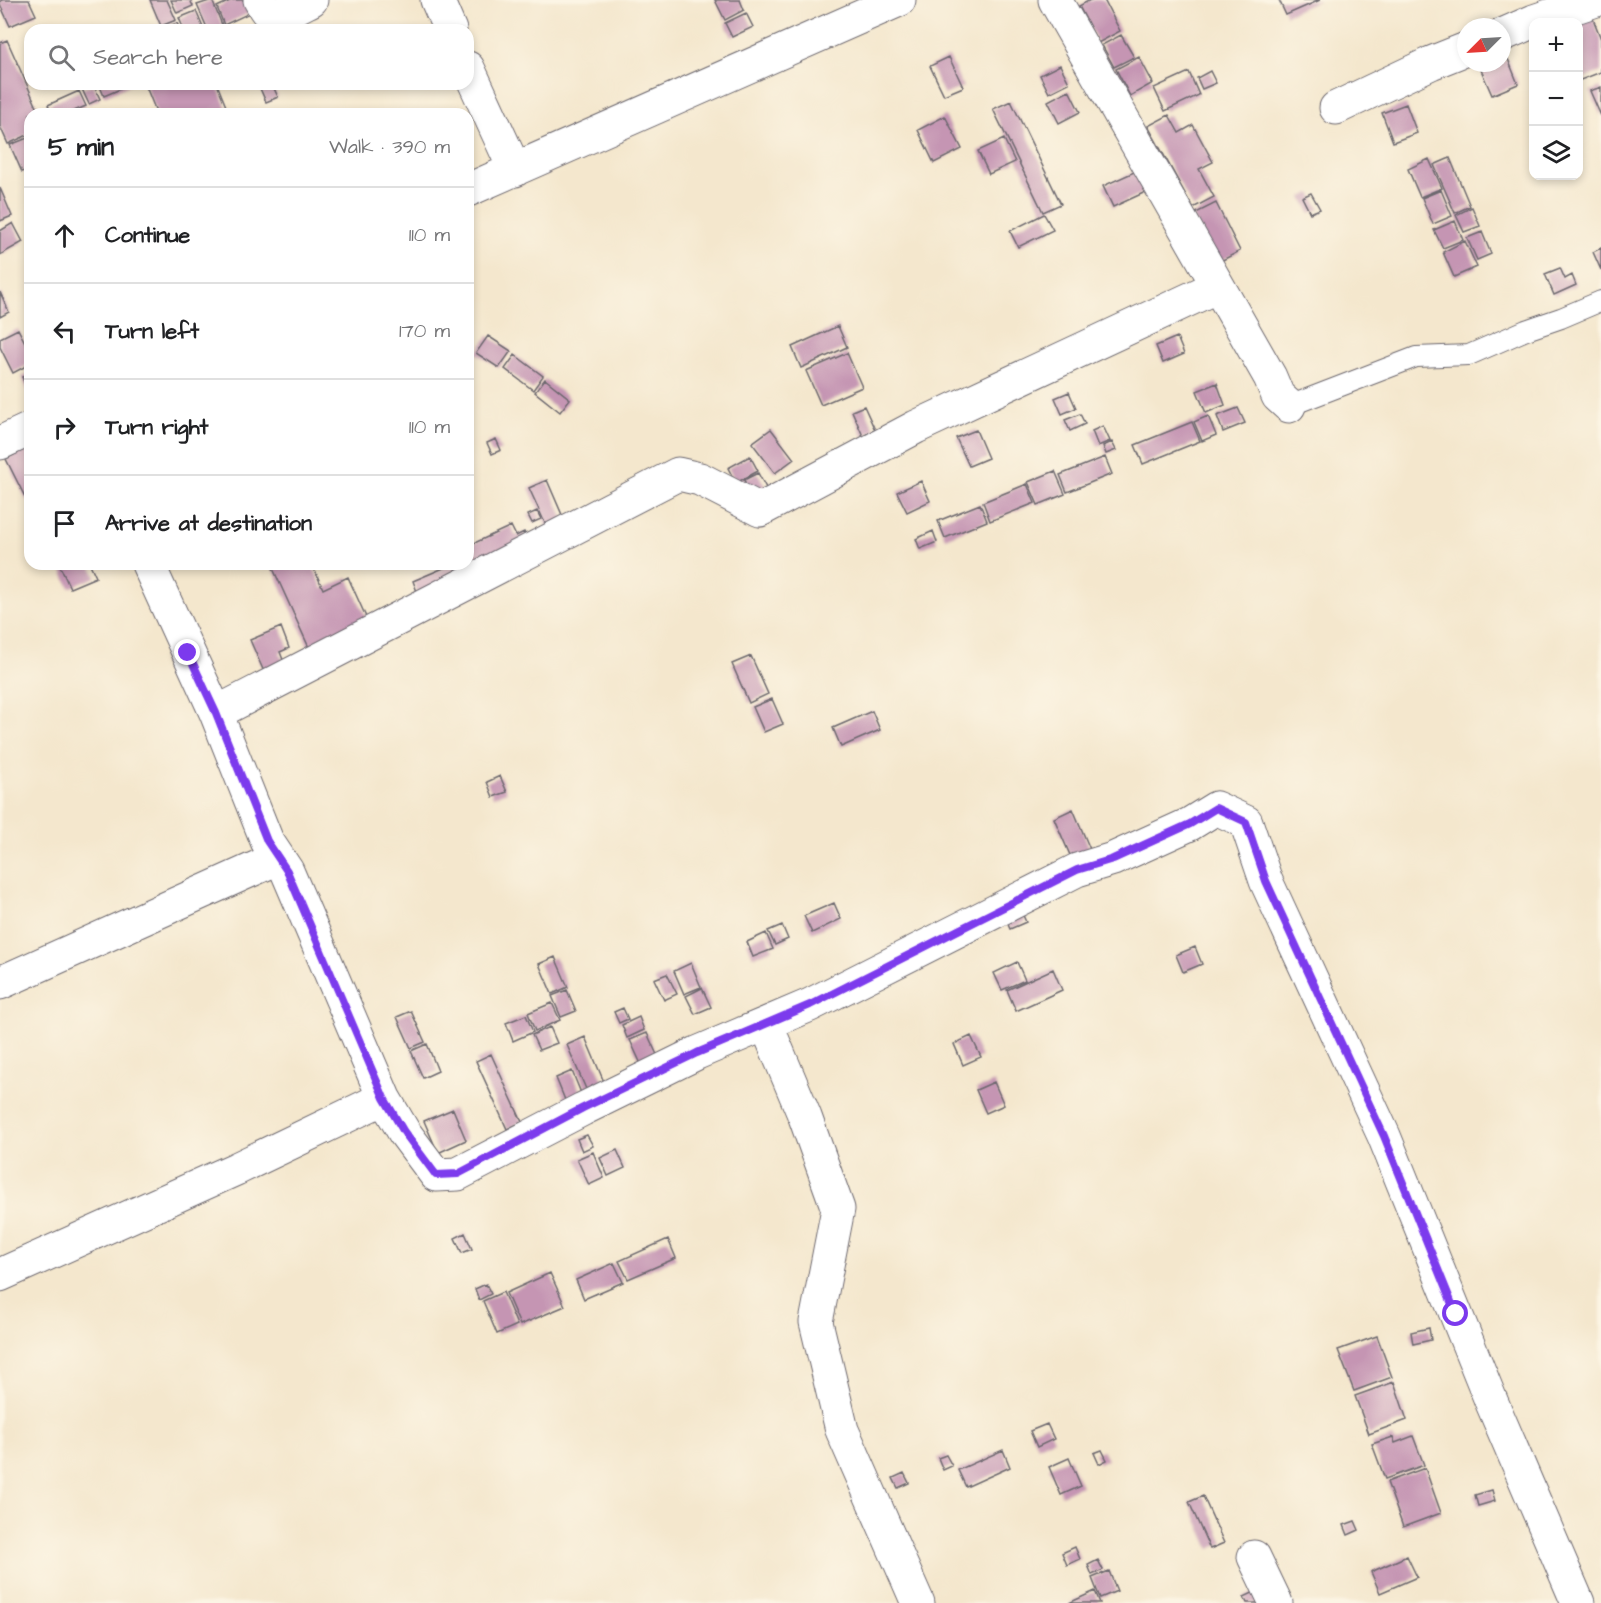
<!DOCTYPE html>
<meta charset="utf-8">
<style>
:root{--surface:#fff;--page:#f6f6f6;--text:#202124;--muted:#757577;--line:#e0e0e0}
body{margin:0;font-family:"Architects Daughter",sans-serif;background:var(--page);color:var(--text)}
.controls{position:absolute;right:18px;top:18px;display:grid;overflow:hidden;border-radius:12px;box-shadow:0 3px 9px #0003}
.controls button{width:54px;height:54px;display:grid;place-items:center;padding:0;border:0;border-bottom:2px solid var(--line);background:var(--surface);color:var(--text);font:30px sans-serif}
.compass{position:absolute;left:1457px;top:18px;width:54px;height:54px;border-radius:50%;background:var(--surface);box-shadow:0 3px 9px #0003;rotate:246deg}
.stop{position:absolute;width:18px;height:18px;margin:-14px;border:4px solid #7c3aed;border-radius:50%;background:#fff}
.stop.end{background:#7c3aed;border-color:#fff;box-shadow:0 2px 6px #0008}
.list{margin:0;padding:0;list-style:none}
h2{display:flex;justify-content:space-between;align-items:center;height:78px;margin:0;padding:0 24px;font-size:26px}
h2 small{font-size:20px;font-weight:400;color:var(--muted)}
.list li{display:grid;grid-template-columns:39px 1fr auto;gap:18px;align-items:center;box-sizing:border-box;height:96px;padding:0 24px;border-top:2px solid var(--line)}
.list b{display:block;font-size:22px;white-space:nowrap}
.list em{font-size:20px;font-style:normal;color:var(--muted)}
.icon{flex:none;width:33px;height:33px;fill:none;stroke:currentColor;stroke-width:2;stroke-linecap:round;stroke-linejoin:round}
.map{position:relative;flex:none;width:1601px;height:1603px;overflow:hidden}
.search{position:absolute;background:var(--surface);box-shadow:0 3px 9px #0003;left:24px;top:24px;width:450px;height:66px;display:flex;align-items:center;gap:15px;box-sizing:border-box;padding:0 21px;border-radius:18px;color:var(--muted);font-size:22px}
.panel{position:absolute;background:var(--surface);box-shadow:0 3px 9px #0003;left:24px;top:108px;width:450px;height:462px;border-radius:18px}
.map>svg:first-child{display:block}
.building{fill:#c595b3}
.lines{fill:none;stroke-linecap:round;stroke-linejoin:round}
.service-casing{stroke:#6c676e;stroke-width:22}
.minor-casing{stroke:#6c676e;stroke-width:35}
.service{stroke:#fff;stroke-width:20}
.minor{stroke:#fff;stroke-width:33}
.route{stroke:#7c3aed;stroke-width:8}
</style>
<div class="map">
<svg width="1601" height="1603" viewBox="0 0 1601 1603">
<rect width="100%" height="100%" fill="#fcf5e5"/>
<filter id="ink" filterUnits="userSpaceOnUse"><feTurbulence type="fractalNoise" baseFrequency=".0167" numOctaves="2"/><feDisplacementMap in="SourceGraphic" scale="12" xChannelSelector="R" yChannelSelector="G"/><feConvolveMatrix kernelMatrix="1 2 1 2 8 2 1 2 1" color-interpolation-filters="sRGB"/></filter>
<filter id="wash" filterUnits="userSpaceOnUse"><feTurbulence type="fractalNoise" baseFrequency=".008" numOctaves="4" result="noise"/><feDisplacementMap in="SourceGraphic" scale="24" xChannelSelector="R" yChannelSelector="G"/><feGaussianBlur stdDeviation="1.35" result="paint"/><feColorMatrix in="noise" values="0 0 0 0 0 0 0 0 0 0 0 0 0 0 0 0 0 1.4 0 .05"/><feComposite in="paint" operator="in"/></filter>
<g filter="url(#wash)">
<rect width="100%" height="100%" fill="#f4e7cd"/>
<g id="blocks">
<path class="building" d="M2 0H29L36 15 10 26 0 4V1Z
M150 0H167L176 20 161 26Z
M171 0H190L193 6 177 13Z
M212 0 224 30H208L197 5Z
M232 0H249L254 11 224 25 217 7Z
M715 0H740L744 10 725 20Z
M1090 0H1104L1120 31 1098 43 1079 6Z
M1279 0H1320L1286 15Z
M196 11 204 30H184L179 18Z
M746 13 753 27 732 37 725 23Z
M1592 16 1601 39V72L1578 81V22Z
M177 23 180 30H160Z
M1121 35 1134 57 1114 67 1102 45Z
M7 40 40 114H30V134L8 144 0 126V43Z
M949 57 963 87 944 95 930 66Z
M1139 57 1153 83 1130 96 1116 69Z
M1508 59 1518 84 1492 95 1481 70 1498 63H1502V61Z
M1060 65 1069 83 1049 93 1040 75Z
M1210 71 1216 83 1202 89 1197 78Z
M1189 72 1199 95 1165 111 1154 88Z
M93 84 100 99 89 104 82 89Z
M99 84H132L104 96Z
M145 84H217L229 114H157Z
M263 84H272L278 97 266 102 259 86Z
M1601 87V116L1590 91Z
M1069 90 1080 112 1059 123 1048 101Z
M79 91 86 106 67 114H52L48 105Z
M1011 101 1061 204 1043 212 993 109Z
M1406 104 1417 133 1393 142 1382 113Z
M1169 115 1179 133 1193 125 1213 162 1199 169 1214 197 1193 208 1148 126Z
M945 116 962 149 934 163 918 130Z
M30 137V169L22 172 10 145Z
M1004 139 1015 162 989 174 978 151Z
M1450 158 1470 206 1455 213 1434 165Z
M1429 159 1442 188 1420 197 1408 169Z
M1143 168 1152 189 1113 207 1103 186Z
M0 188 12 216 0 221Z
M1441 190 1452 216 1433 224 1422 198Z
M1311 193 1320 209 1310 213 1302 197Z
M1216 203 1240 251 1217 263 1192 215Z
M1472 207 1480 226 1464 232 1456 215Z
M1044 214 1053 230 1018 247 1010 231Z
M1455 221 1463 240 1443 248 1434 230Z
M13 223 23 242 0 255V231Z
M1482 232 1491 254 1477 260 1467 238Z
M1465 241 1477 267 1454 277 1443 252Z
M1601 248V270L1593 252Z
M1560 268 1565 279 1572 275 1576 285 1554 295 1545 274Z
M0 292 9 312 0 317Z
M838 326 847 347 801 368 792 347Z
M18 329 30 352V364L13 373 0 347V338Z
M488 336 511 351 499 368 476 353Z
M1177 337 1184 354 1163 363 1156 346Z
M847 353 862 387 821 405 806 371Z
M515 355 543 376 533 390 505 369Z
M30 374V396L22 377Z
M545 379 570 399 560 412 535 392Z
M1217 383 1225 405 1206 413 1197 391Z
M1069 392 1076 408 1062 414 1055 398Z
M864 406 875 430 863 436 852 411Z
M1238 408 1245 423 1223 432 1217 416Z
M1080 414 1085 424 1070 431 1065 420Z
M1208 416 1216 435 1202 441 1194 422Z
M1192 422 1200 441 1143 464 1135 445Z
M1103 426 1110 441 1098 446 1092 431Z
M771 429 794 459 775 473 752 443Z
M976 430 988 458 969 466 956 438Z
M496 439 501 450 492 454 487 443Z
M1112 442 1116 450 1106 454 1103 446Z
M30 447V499L27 501 6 459Z
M750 456 758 471 736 483 728 468Z
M1105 457 1112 474 1067 492 1060 475Z
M1055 471 1065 494 1038 505 1028 482Z
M758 473 766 488 752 495 744 480Z
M547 480 566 524 549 532 529 488Z
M921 481 930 501 907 512 897 492Z
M1027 484 1035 503 990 521 983 502Z
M980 504 987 521 945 538 938 521Z
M537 511 541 519 532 523 528 515Z
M511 526 516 536 524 532 530 543 471 570 468 562V546Z
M933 531 937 542 920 549 916 539Z
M59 564H90L96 577 70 588Z
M271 564H312L323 589 348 577 370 626 311 652Z
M453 564 460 580 419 597 413 581Z
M281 627 289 648 280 652 285 665 265 674 250 640Z
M751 656 768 694 749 703 732 664Z
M772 699 783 724 764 732 753 707Z
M872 711 880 730 841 747 833 728Z
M500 776 507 792 493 797 487 782Z
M1073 809 1092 854 1073 862 1054 818Z
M834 903 841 919 812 933 804 916Z
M1022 913 1026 922 1010 929 1006 920Z
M782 925 788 939 775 945 768 931Z
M766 933 773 949 753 957 747 942Z
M1195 947 1202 964 1183 972 1176 955Z
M555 957 568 987 552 994 539 964Z
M1017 962 1025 980 1002 990 994 973Z
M691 963 701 987 684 994 674 971Z
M1053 969 1062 990 1016 1011 1007 990Z
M667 974 677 994 664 1000 654 979Z
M702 988 711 1007 695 1014 686 996Z
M567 990 576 1011 561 1017 552 996Z
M552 1003 560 1020 535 1031 528 1013Z
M623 1008 628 1019 619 1023 614 1012Z
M411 1011 425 1042 411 1048 397 1017Z
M526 1015 533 1032 513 1041 506 1023Z
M639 1017 644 1030 627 1038 622 1025Z
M550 1027 557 1043 539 1050 532 1035Z
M647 1033 658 1057 641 1064 630 1040Z
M971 1036 981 1057 963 1065 954 1044Z
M585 1037 604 1082 586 1089 567 1045Z
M427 1044 438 1071 423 1078 411 1051Z
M491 1054 522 1122 507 1129 476 1061Z
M572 1071 581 1093 565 1100 556 1078Z
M994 1082 1004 1105 986 1113 976 1090Z
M453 1109 466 1140 438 1153 424 1121Z
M587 1135 593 1146 582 1151 577 1139Z
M617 1150 625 1168 608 1176 600 1158Z
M593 1152 604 1178 589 1185 577 1159Z
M465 1233 472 1249 462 1253 455 1238Z
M668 1239 676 1258 628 1279 619 1261Z
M614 1263 623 1282 584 1299 576 1280Z
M550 1273 565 1306 520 1325 506 1293Z
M486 1284 491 1294 479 1300 475 1289Z
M503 1292 517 1325 497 1334 483 1301Z
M1429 1328 1431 1340 1413 1344 1411 1332Z
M1377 1336 1392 1377 1354 1391 1338 1350Z
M1394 1382 1407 1420 1369 1434 1355 1396Z
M1047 1424 1054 1439 1037 1447 1030 1431Z
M1413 1436 1424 1465 1385 1479 1372 1444 1393 1437 1395 1443Z
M1003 1450 1010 1467 966 1487 958 1470Z
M1102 1450 1107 1460 1099 1464 1094 1453Z
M946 1455 952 1466 943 1470 938 1458Z
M1069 1458 1081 1486 1061 1495 1049 1467Z
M1425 1468 1441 1513 1403 1527 1387 1482Z
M904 1473 909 1483 898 1488 893 1478Z
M1492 1490 1495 1501 1478 1506 1475 1495Z
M1203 1496 1224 1543 1210 1549 1189 1502Z
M1355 1521 1359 1530 1348 1535 1344 1525Z
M1075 1547 1080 1559 1067 1565 1062 1553Z
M1407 1556 1417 1577 1380 1593 1371 1572Z
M1098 1560 1103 1570 1092 1575 1088 1565Z
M1109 1571 1117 1591 1100 1598 1092 1578Z
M1259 1590 1265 1603H1247L1244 1597Z
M1095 1591 1100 1603H1069Z"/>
</g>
</g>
<g filter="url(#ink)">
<use href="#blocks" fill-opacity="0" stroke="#6c676e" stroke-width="1.5"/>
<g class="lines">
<g class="service-casing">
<path id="service" d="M1289 406 1416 357 1469 355 1526 330 1561 318 1601 301"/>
</g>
<g class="minor-casing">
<path id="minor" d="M260 0C263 5 266 14 273 14 282 16 302 4 311 0
M437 0 450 30
M1055 0 1270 377 1278 396 1289 406
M1502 35 1534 21 1596 0
M468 68 515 170
M1336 108 1431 63 1466 49
M468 190 899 0
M0 443 30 429
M148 564 216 713 267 841 287 871 384 1098 404 1132 436 1175 458 1174 583 1109 697 1053 810 1005 1077 870 1113 859 1190 824 1216 808 1246 822 1266 881 1384 1136 1492 1403 1578 1603
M216 713 678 474 700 479 760 510 916 427 1218 286
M0 983 278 858
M766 1024 805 1117 838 1209 816 1322 842 1430 918 1603
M0 1275 236 1169 384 1098
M1254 1557 1276 1603"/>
</g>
<use href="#service" class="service"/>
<use href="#minor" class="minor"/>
</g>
</g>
<g class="lines" filter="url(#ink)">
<path class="route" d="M188 653 216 713 267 841 287 871 384 1098 404 1132 436 1175 458 1174 583 1108 697 1053 810 1005 1077 870 1113 859 1190 824 1216 808 1246 822 1266 881 1384 1136 1456 1314"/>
</g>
</svg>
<div class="controls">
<button>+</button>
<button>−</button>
<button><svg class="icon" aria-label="layers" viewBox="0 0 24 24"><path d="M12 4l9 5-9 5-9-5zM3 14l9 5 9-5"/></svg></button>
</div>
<svg class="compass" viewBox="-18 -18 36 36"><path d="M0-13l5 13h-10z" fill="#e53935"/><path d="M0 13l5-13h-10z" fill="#757577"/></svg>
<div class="stop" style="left:1456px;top:1314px"></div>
<div class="stop end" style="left:188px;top:653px"></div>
<div class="search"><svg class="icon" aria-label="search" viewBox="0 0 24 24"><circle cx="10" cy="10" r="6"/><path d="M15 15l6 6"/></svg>Search here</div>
<section class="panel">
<h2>5 min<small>Walk · 390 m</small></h2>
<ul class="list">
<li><svg class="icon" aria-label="ahead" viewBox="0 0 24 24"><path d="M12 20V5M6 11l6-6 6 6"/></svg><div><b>Continue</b></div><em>110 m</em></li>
<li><svg class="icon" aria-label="left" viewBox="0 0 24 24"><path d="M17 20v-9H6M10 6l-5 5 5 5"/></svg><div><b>Turn left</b></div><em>170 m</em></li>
<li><svg class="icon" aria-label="right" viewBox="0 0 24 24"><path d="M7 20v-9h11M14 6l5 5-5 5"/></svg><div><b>Turn right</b></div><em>110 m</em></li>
<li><svg class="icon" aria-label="arrive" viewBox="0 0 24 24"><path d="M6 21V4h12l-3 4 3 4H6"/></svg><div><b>Arrive at destination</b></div></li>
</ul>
</section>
</div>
